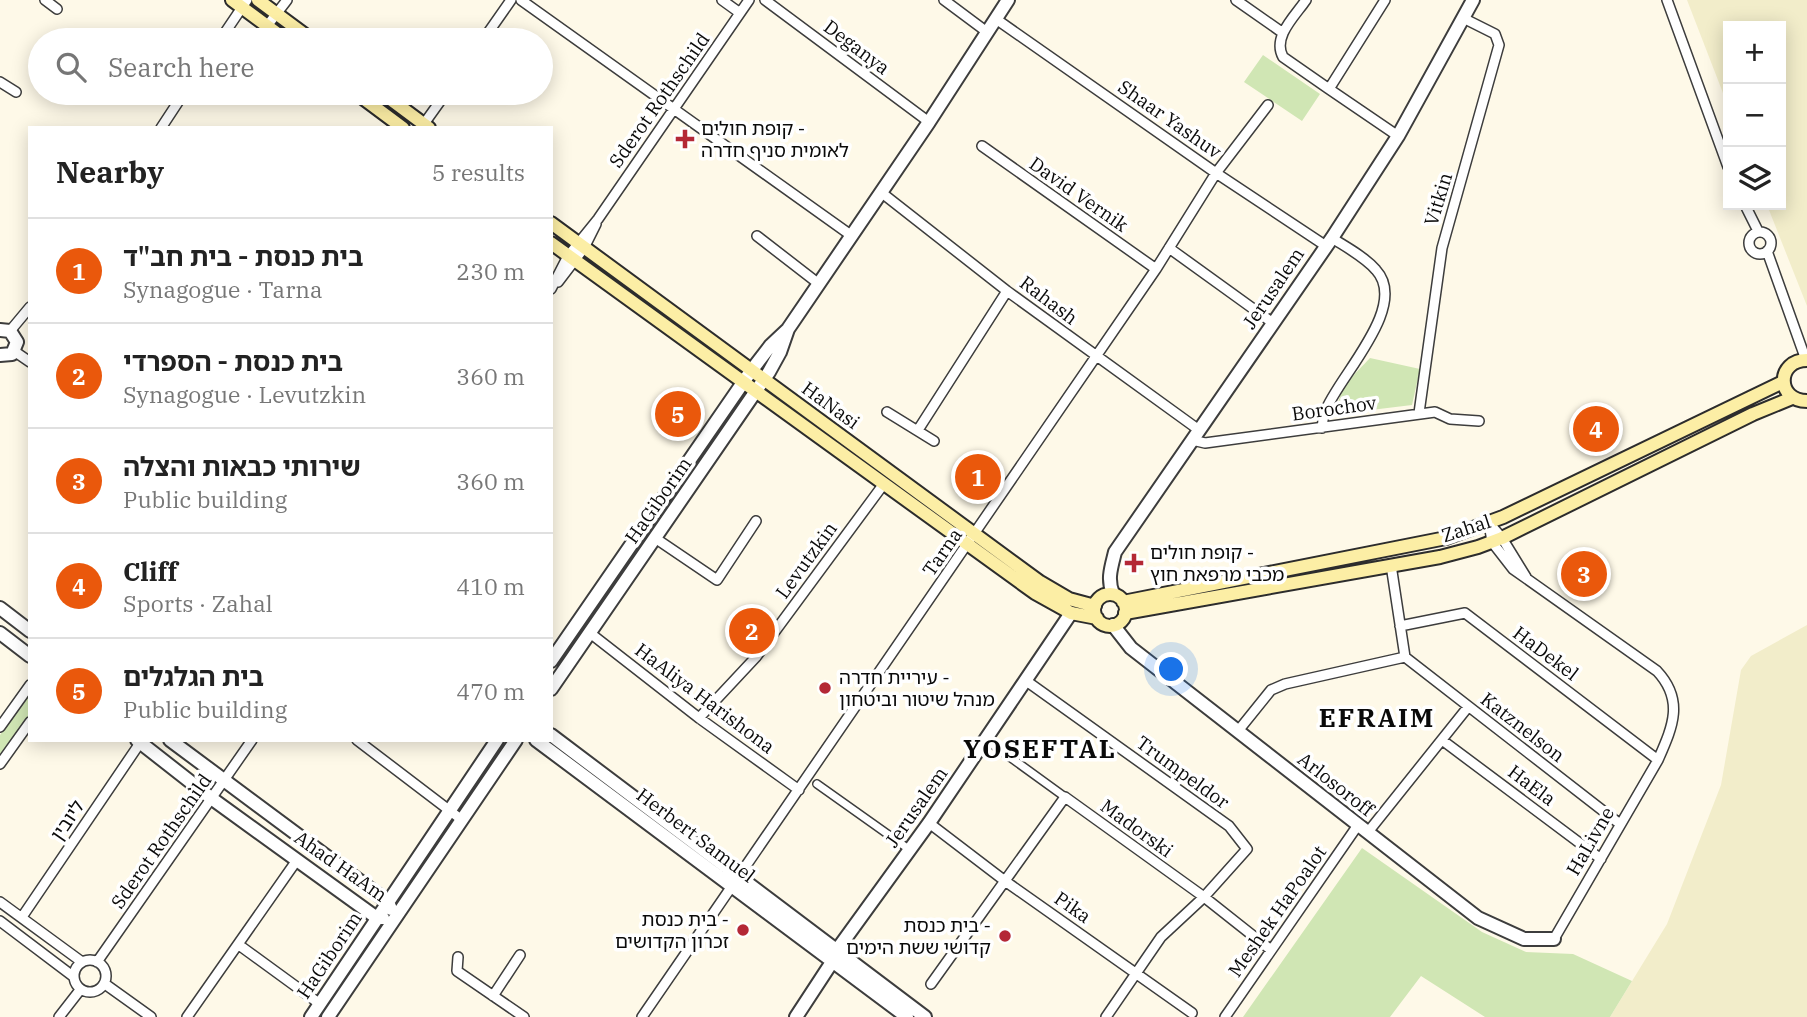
<!DOCTYPE html>
<meta charset="utf-8">
<style>
:root{--surface:#fff;--page:#f2f2f2;--text:#222;--muted:#767676;--line:#e0e0e0;--accent:#ea580c}
body{margin:0;font-family:"IBM Plex Serif","Noto Sans Hebrew",serif;background:var(--page);color:var(--text)}
.controls{position:absolute;right:21px;top:21px;display:grid;overflow:hidden;border-radius:0px;box-shadow:0 4px 18px #0003}
.controls button{width:63px;height:63px;display:grid;place-items:center;padding:0;border:0;border-bottom:2px solid var(--line);background:var(--surface);color:var(--text);font:35px sans-serif}
.you{position:absolute;left:1172px;top:670px;width:24px;height:24px;margin:-18px;border:5px solid #fff;border-radius:50%;background:#1a73e8;box-shadow:0 0 0 10px #1a73e833}
.badge{display:grid;place-items:center;width:46px;height:46px;border-radius:50%;background:var(--accent);color:#fff;font-size:23px;font-weight:700}
.pin{position:absolute;translate:-50% -50%;border:4px solid #fff;box-shadow:0 2px 7px #0006}
.list{margin:0;padding:0;list-style:none}
h2{display:flex;justify-content:space-between;align-items:center;height:91px;margin:0;padding:0 28px;font-size:30px}
h2 small{font-size:23px;font-weight:400;color:var(--muted)}
.list li{display:grid;grid-template-columns:46px 1fr auto;gap:21px;align-items:center;box-sizing:border-box;height:105px;padding:0 28px;border-top:2px solid var(--line)}
.list b{display:block;font-size:26px;white-space:nowrap}
.list p{margin:0;font-size:23px;white-space:nowrap;color:var(--muted)}
.list em{font-size:23px;font-style:normal;color:var(--muted)}
.icon{flex:none;width:38px;height:38px;fill:none;stroke:currentColor;stroke-width:2;stroke-linecap:round;stroke-linejoin:round}
.map{position:relative;flex:none;width:1807px;height:1017px;overflow:hidden}
.search{position:absolute;background:var(--surface);box-shadow:0 4px 18px #0003;left:28px;top:28px;width:525px;height:77px;display:flex;align-items:center;gap:18px;box-sizing:border-box;padding:0 24px;border-radius:38px;color:var(--muted);font-size:26px}
.panel{position:absolute;background:var(--surface);box-shadow:0 4px 18px #0003;left:28px;top:126px;width:525px;height:616px;border-radius:0px}
.map>svg:first-child{display:block}
.farmland{fill:#f2edca}
.green{fill:#d0e6b4}
.lines{fill:none;stroke-linecap:round;stroke-linejoin:round}
.pedestrian-casing{stroke:#3d3d3d;stroke-width:10}
.minor-casing{stroke:#3d3d3d;stroke-width:12}
.tertiary-casing{stroke:#3d3d3d;stroke-width:16}
.secondary-casing{stroke:#2c2c2c;stroke-width:16}
.pedestrian{stroke:#fff;stroke-width:7}
.minor{stroke:#fff;stroke-width:9}
.tertiary{stroke:#fff;stroke-width:12}
.secondary{stroke:#fceea5;stroke-width:12}
.poi-dot{fill:#b42836;stroke:#fff;stroke-width:2.5}
.labels{text-anchor:middle;dominant-baseline:central;stroke-width:7;stroke-linejoin:round;paint-order:stroke}
.street-label{font-size:19px;fill:#0a0a0a;stroke:#fff}
.poi-label{font-size:19px;fill:#0a0a0a;stroke:#fff;text-anchor:start}
.district-label{font-size:26px;font-weight:bold;letter-spacing:2px;fill:#0a0a0a;stroke:#fff}
</style>
<div class="map">
<svg width="1807" height="1017" viewBox="0 0 1807 1017">
<rect width="100%" height="100%" fill="#fef9e8"/>
<path class="farmland" d="M1687 0H1807V306L1767 205H1781V26H1728V106Z
M1807 625V1017H1610L1667 924 1721 785 1741 670 1751 656Z"/>
<path class="green" d="M1263 55 1320 94 1302 121 1244 82Z
M1370 358 1420 369 1412 405 1338 414C1335 391 1355 374 1370 358Z
M30 692V716L0 756V735Z
M1362 848 1482 932 1526 952 1573 954 1632 981 1610 1017H1485L1421 976 1390 1017H1243Z"/>
<g class="lines">
<g class="pedestrian-casing">
<path id="pedestrian" d="M985 739 1065 797
M817 784 910 850"/>
</g>
<g class="minor-casing">
<path id="minor" d="M45 0 57 9
M521 0 852 236
M722 0 740 13
M765 0 929 122
M944 0 987 32
M1236 0 1283 33
M1306 0C1295 16 1272 37 1283 57L1329 89
M1385 0 1329 89 1398 136
M1667 0 1728 167
M996 19 1216 173 1326 246
M267 26 287 0
M220 40 247 0
M483 40 511 0
M0 82 16 92
M161 128 184 93
M421 128 446 93
M982 146 1156 269
M882 193 1007 291 1199 430
M1745 205 1758 231
M1749 243a11 11 0 1 1 22 0a11 11 0 1 1-22 0Z
M757 236 819 284
M1169 248 1273 323
M1767 251 1806 360
M558 282 584 248 596 224
M551 289 568 256 598 219 749 0
M10 331 30 307
M14 351 30 362
M887 412 934 441
M1419 413 1442 248 1499 45 1495 34 1463 18
M1322 428C1323 422 1323 416 1325 412 1337 378 1410 307 1376 270 1365 257 1346 247 1332 238
M918 430 1007 291
M1192 440 1205 443 1435 412 1450 419 1479 421
M1489 523 1492 542 1513 569 1657 671C1685 701 1672 728 1658 760L1554 939
M1489 523 1502 538 1526 577
M655 538 717 580 756 521
M1391 565 1405 657
M1400 626 1465 613 1658 760
M590 633 699 718 799 790
M1405 657 1620 824
M1025 680 1229 826 1247 849 1204 897 1161 937 1106 1017
M699 718 756 657 883 485
M0 727 30 685
M1238 731 1271 690 1285 684 1405 657
M357 740 462 820
M1442 740 1601 859
M0 764 30 722
M929 823 1005 881 1192 1013
M1368 832 1468 707
M0 902 82 962
M22 917 140 743
M0 921 74 977
M239 945 320 1004
M458 957 457 971 524 1017
M74 976a16 16 0 1 1 32 0a16 16 0 1 1-32 0Z
M97 962 252 740
M105 984 151 1017
M931 984 1065 797 1204 897 1271 950
M493 996 520 955
M59 1017 80 990
M187 1017 297 860
M642 1017 1156 269 1216 173 1268 105
M1225 1017 1358 825"/>
</g>
<g class="tertiary-casing">
<path id="tertiary" d="M0 330 10 331 17 342 12 354 0 355
M1113 594C1107 579 1111 568 1115 552L1332 238 1398 136 1473 0
M0 608 30 631
M1113 625 1131 648 1478 918 1524 939H1554
M0 633 30 656
M551 661 751 371 771 345 788 329 929 122 1008 0
M551 689 769 372 780 352 788 329
M551 735 925 1017
M137 740 211 798 377 918H383
M170 740 388 902 391 909
M536 740 907 1017
M311 1017 497 740
M328 1017 516 740
M796 1017 832 962 837 950 929 823 1071 613"/>
</g>
<g class="secondary-casing">
<path id="secondary" d="M232 0 286 40
M258 0 312 40
M356 93 403 128
M382 93 429 128
M551 223 1040 582 1069 599 1095 606
M551 243 1035 593 1071 613 1097 618
M1807 360C1776 360 1776 401 1807 401
M1094 610a16 16 0 1 1 32 0a16 16 0 1 1-32 0Z
M1123 602 1446 538 1503 517 1783 382
M1125 613 1440 557 1478 547 1502 538 1753 414 1792 398"/>
</g>
<use href="#pedestrian" class="pedestrian"/>
<use href="#minor" class="minor"/>
<use href="#tertiary" class="tertiary"/>
<use href="#secondary" class="secondary"/>
</g>
<g class="poi-dot">
<path d="M681.5 128.5h7v7h7v7h-7v7h-7v-7h-7v-7h7z"/>
<path d="M1130.5 552.5h7v7h7v7h-7v7h-7v-7h-7v-7h7z"/>
<circle cx="825" cy="688" r="7"/>
<circle cx="743" cy="930" r="7"/>
<circle cx="1005" cy="936" r="7"/>
</g>
<g class="labels">
<g class="street-label">
<text transform="translate(857 47) rotate(37)">Deganya</text>
<text transform="translate(659 100) rotate(-55)">Sderot Rothschild</text>
<text transform="translate(1170 119) rotate(35)">Shaar Yashuv</text>
<text transform="translate(1079 194) rotate(35)">David Vernik</text>
<text transform="translate(1438 199) rotate(-73)">Vitkin</text>
<text transform="translate(1273 288) rotate(-56)">Jerusalem</text>
<text transform="translate(1049 300) rotate(37)">Rahash</text>
<text transform="translate(831 405) rotate(36)">HaNasi</text>
<text transform="translate(1334 408) rotate(-8)">Borochov</text>
<text transform="translate(658 500) rotate(-55)">HaGiborim</text>
<text transform="translate(1466 528) rotate(-18)">Zahal</text>
<text transform="translate(942 552) rotate(-55)">Tarna</text>
<text transform="translate(806 560) rotate(-54)">Levutzkin</text>
<text transform="translate(1546 653) rotate(37)">HaDekel</text>
<text transform="translate(705 698) rotate(37)">HaAliya Harishona</text>
<text transform="translate(1523 727) rotate(38)">Katznelson</text>
<text transform="translate(1183 772) rotate(36)">Trumpeldor</text>
<text transform="translate(1336 784) rotate(38)">Arlosoroff</text>
<text transform="translate(1532 785) rotate(37)">HaEla</text>
<text transform="translate(916 807) rotate(-55)">Jerusalem</text>
<text transform="translate(67 820) rotate(-56)">ליובין</text>
<text transform="translate(1137 828) rotate(36)">Madorski</text>
<text transform="translate(696 835) rotate(37)">Herbert Samuel</text>
<text transform="translate(161 841) rotate(-55)">Sderot Rothschild</text>
<text transform="translate(1590 841) rotate(-60)">HaLivne</text>
<text transform="translate(341 866) rotate(35)">Ahad HaAm</text>
<text transform="translate(1073 907) rotate(35)">Pika</text>
<text transform="translate(1277 911) rotate(-55)">Meshek HaPoalot</text>
<text transform="translate(329 955) rotate(-56)">HaGiborim</text>
</g>
<g class="poi-label">
<text x="701" y="128">קופת חולים -<tspan x="701" dy="22">לאומית סניף חדרה</tspan></text>
<text x="1150" y="552">קופת חולים -<tspan x="1150" dy="22">מכבי מרפאת חוץ</tspan></text>
<text x="839" y="677">עיריית חדרה -<tspan x="839" dy="22">מנהל שיטור וביטחון</tspan></text>
<text x="729" y="919" text-anchor="end">בית כנסת -<tspan x="729" dy="22">זכרון הקדושים</tspan></text>
<text x="991" y="925" text-anchor="end">בית כנסת -<tspan x="991" dy="22">קדושי ששת הימים</tspan></text>
</g>
<g class="district-label">
<text x="1377" y="717">EFRAIM</text>
<text x="1040" y="748">YOSEFTAL</text>
</g>
</g>
</svg>
<div class="controls">
<button>+</button>
<button>−</button>
<button><svg class="icon" aria-label="layers" viewBox="0 0 24 24"><path d="M12 4l9 5-9 5-9-5zM3 14l9 5 9-5"/></svg></button>
</div>
<div class="you"></div>
<div class="pin badge" style="left:978px;top:477px">1</div>
<div class="pin badge" style="left:752px;top:631px">2</div>
<div class="pin badge" style="left:1584px;top:574px">3</div>
<div class="pin badge" style="left:1596px;top:429px">4</div>
<div class="pin badge" style="left:678px;top:414px">5</div>
<div class="search"><svg class="icon" aria-label="search" viewBox="0 0 24 24"><circle cx="10" cy="10" r="6"/><path d="M15 15l6 6"/></svg>Search here</div>
<section class="panel">
<h2>Nearby<small>5 results</small></h2>
<ul class="list">
<li><span class="badge">1</span><div><b>בית כנסת - בית חב&quot;ד</b><p>Synagogue · Tarna</p></div><em>230 m</em></li>
<li><span class="badge">2</span><div><b>בית כנסת - הספרדי</b><p>Synagogue · Levutzkin</p></div><em>360 m</em></li>
<li><span class="badge">3</span><div><b>שירותי כבאות והצלה</b><p>Public building</p></div><em>360 m</em></li>
<li><span class="badge">4</span><div><b>Cliff</b><p>Sports · Zahal</p></div><em>410 m</em></li>
<li><span class="badge">5</span><div><b>בית הגלגלים</b><p>Public building</p></div><em>470 m</em></li>
</ul>
</section>
</div>
